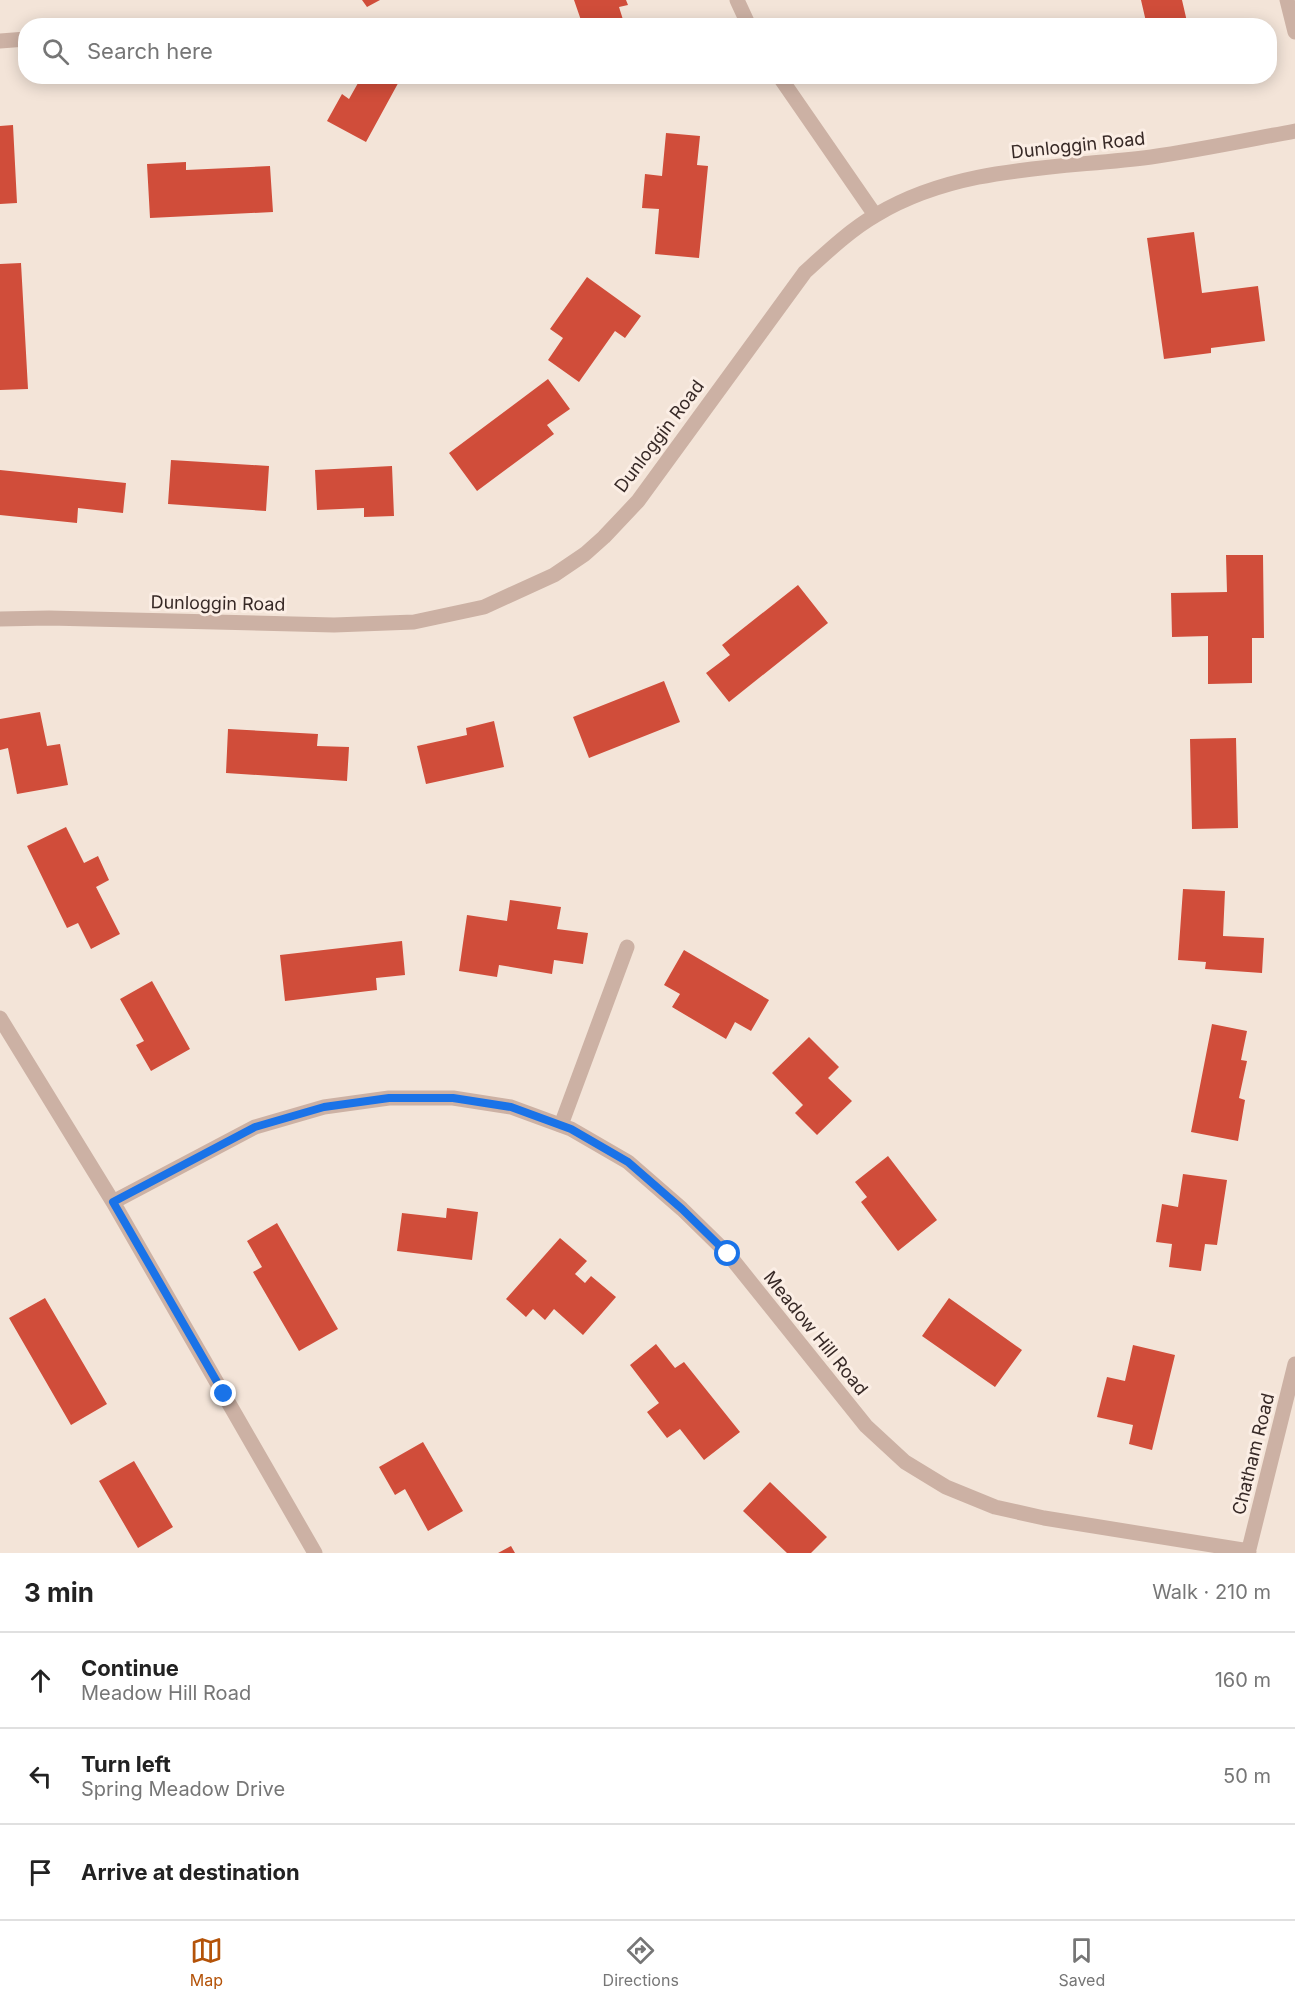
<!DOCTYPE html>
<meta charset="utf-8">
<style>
:root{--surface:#fff;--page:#f6f6f6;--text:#222;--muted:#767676;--line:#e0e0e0;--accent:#b45309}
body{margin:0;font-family:Inter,sans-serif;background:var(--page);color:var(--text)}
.stop{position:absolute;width:18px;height:18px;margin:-14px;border:4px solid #1a73e8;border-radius:50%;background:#fff}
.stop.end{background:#1a73e8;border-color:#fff;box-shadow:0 2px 6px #0008}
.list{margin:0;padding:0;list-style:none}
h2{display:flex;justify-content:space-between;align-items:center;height:78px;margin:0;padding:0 24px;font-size:26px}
h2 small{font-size:20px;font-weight:400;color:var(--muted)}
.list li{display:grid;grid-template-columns:39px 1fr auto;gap:18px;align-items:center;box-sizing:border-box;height:96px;padding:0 24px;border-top:2px solid var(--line)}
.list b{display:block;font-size:22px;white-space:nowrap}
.list p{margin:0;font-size:20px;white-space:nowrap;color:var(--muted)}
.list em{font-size:20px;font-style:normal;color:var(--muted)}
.icon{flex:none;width:33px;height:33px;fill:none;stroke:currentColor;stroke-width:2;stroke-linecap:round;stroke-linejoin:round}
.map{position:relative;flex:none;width:1295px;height:1553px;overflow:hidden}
.search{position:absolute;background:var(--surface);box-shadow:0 3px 15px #0003;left:18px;right:18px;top:18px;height:66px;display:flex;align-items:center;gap:15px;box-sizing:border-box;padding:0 21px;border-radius:24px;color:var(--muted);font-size:22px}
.sheet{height:366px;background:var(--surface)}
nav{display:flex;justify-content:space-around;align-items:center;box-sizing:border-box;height:84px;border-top:2px solid var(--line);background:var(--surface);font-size:16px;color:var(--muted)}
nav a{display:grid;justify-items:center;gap:3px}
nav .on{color:var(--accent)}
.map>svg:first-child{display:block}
.building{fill:#d04d3a}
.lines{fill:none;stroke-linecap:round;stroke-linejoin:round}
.lane{stroke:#ccb1a4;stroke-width:15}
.street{stroke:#ccb1a4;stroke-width:15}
.route{stroke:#1a73e8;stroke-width:8}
.labels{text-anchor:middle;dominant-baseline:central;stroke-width:6;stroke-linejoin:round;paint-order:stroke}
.street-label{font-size:18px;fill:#372926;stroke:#fbeee5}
</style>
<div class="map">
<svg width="1295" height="1553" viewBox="0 0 1295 1553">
<rect width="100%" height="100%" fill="#f3e4d8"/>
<path class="building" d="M362 0H380L367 7Z
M574 0H626L628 5 619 7 625 26H583Z
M1141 0H1182L1188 26H1147Z
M362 76H402L366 142 327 121 342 94 349 99Z
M962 76H976L975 81Z
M13 125 17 203 0 204V126Z
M666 133 700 136 697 165 708 166 699 258 655 254 659 209 642 208 645 174 662 176Z
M186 162V170L270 166 273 212 150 218 147 164Z
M1194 232 1202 293 1258 286 1265 341 1211 348V353L1164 359 1147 238Z
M21 263 28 389 0 390V264Z
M587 277 641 316 625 338 615 331 579 382 548 360 563 338 550 329Z
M548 379 570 409 547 425 554 434 477 491 449 453Z
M171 460 269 466 266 511 168 504Z
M392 466 394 516 364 517V508L317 510 315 470Z
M0 470 126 483 123 513 78 508 77 523 0 515Z
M1226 555H1263L1264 638H1252V683L1208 684V636L1172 637 1171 593 1227 592Z
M798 585 828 623 729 702 706 673 730 655 722 645Z
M664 681 680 722 589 758 573 717Z
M40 712 47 746 60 744 68 785 17 794 8 748 0 750V719Z
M494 721 504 767 426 784 417 746 467 735 466 728Z
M228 729 318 734 317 746 349 747 347 781 226 773Z
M1236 738 1238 828 1192 829 1190 739Z
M66 827 84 863 98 856 109 880 96 887 120 934 91 949 78 923 67 928 27 846Z
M1183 889 1225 891 1223 936 1264 938 1262 973 1205 969 1206 962 1178 960Z
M510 900 561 907 557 929 588 933 583 964 554 960 552 974 499 965 497 977 459 971 467 915 507 921Z
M402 941 405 975 376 978 377 990 285 1001 280 955Z
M684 950 769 1000 751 1031 735 1022 726 1039 672 1007 680 994 664 985Z
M152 981 190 1049 151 1071 136 1045 144 1041 120 999Z
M1212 1024 1247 1031 1241 1060 1247 1061 1239 1098 1245 1100 1238 1141 1191 1132Z
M809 1037 839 1067 828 1078 852 1101 817 1135 795 1113 803 1105 772 1073Z
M888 1156 937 1220 898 1251 861 1202 867 1197 855 1182Z
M1183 1174 1227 1180 1217 1245 1205 1244 1201 1271 1169 1267 1172 1244 1156 1242 1162 1204 1178 1207Z
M447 1208 478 1212 472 1260 397 1251 402 1213 446 1218Z
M277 1223 338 1329 299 1351 253 1272 262 1267 247 1241Z
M560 1238 587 1261 575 1274 585 1283 591 1276 616 1297 583 1335 554 1309 545 1320 533 1309 526 1317 506 1299Z
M45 1298 107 1404 71 1425 9 1318Z
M949 1298 1022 1350 995 1387 922 1336Z
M656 1344 675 1368 684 1362 740 1432 704 1460 680 1429 667 1438 647 1412 659 1403 630 1365Z
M1133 1345 1175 1355 1152 1450 1129 1444 1133 1425 1097 1417 1107 1377 1125 1381Z
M423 1442 463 1511 428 1531 405 1489 395 1495 379 1467Z
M134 1461 173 1527 138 1548 99 1481Z
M770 1482 827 1537 811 1553H787L743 1511Z
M511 1546 515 1553H498Z"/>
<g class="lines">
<path class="lane" d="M561 1125 627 947"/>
<path class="street" d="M737 0 749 26
M1287 0 1295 32
M0 41 26 39
M779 76 875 215
M0 619 49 618 334 625 414 622 484 607 554 575 585 554 604 537 638 501 805 272C827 252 850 230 876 215 959 165 1058 169 1151 157 1199 150 1247 140 1295 131
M0 1018 113 1202 315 1553
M113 1202 255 1127 324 1107 389 1098H453L511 1107 571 1129 628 1162 682 1209 728 1254 866 1426 905 1462 946 1487 995 1507 1044 1518 1249 1551
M1248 1553 1295 1364"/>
</g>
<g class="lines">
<path class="route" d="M224 1394 113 1202 255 1127 324 1107 389 1098H453L511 1107 571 1129 628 1162 682 1209 728 1254"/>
</g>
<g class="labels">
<g class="street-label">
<text transform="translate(1078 145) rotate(-6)">Dunloggin Road</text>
<text transform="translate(659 436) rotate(-53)">Dunloggin Road</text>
<text transform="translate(218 603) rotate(1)">Dunloggin Road</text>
<text transform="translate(816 1333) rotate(51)">Meadow Hill Road</text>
<text transform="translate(1253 1454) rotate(-76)">Chatham Road</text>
</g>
</g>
</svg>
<div class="stop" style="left:728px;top:1254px"></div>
<div class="stop end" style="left:224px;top:1394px"></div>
<div class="search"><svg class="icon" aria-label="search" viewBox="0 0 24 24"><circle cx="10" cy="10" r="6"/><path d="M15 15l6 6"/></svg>Search here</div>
</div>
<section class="sheet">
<h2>3 min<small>Walk · 210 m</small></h2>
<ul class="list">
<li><svg class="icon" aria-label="ahead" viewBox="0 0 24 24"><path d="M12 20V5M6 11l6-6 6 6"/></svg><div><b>Continue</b><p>Meadow Hill Road</p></div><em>160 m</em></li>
<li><svg class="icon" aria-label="left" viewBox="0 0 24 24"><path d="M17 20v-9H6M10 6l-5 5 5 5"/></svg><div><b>Turn left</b><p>Spring Meadow Drive</p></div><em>50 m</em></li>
<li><svg class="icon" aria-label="arrive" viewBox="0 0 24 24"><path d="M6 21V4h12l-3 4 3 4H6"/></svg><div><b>Arrive at destination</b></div></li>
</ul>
</section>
<nav>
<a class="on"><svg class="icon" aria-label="map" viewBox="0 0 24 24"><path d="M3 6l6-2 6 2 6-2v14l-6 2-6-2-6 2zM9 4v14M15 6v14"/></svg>Map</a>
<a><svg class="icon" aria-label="directions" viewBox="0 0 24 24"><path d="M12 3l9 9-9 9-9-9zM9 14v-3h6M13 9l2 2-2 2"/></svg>Directions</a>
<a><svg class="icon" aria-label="saved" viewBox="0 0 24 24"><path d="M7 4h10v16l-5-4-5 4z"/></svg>Saved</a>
</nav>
